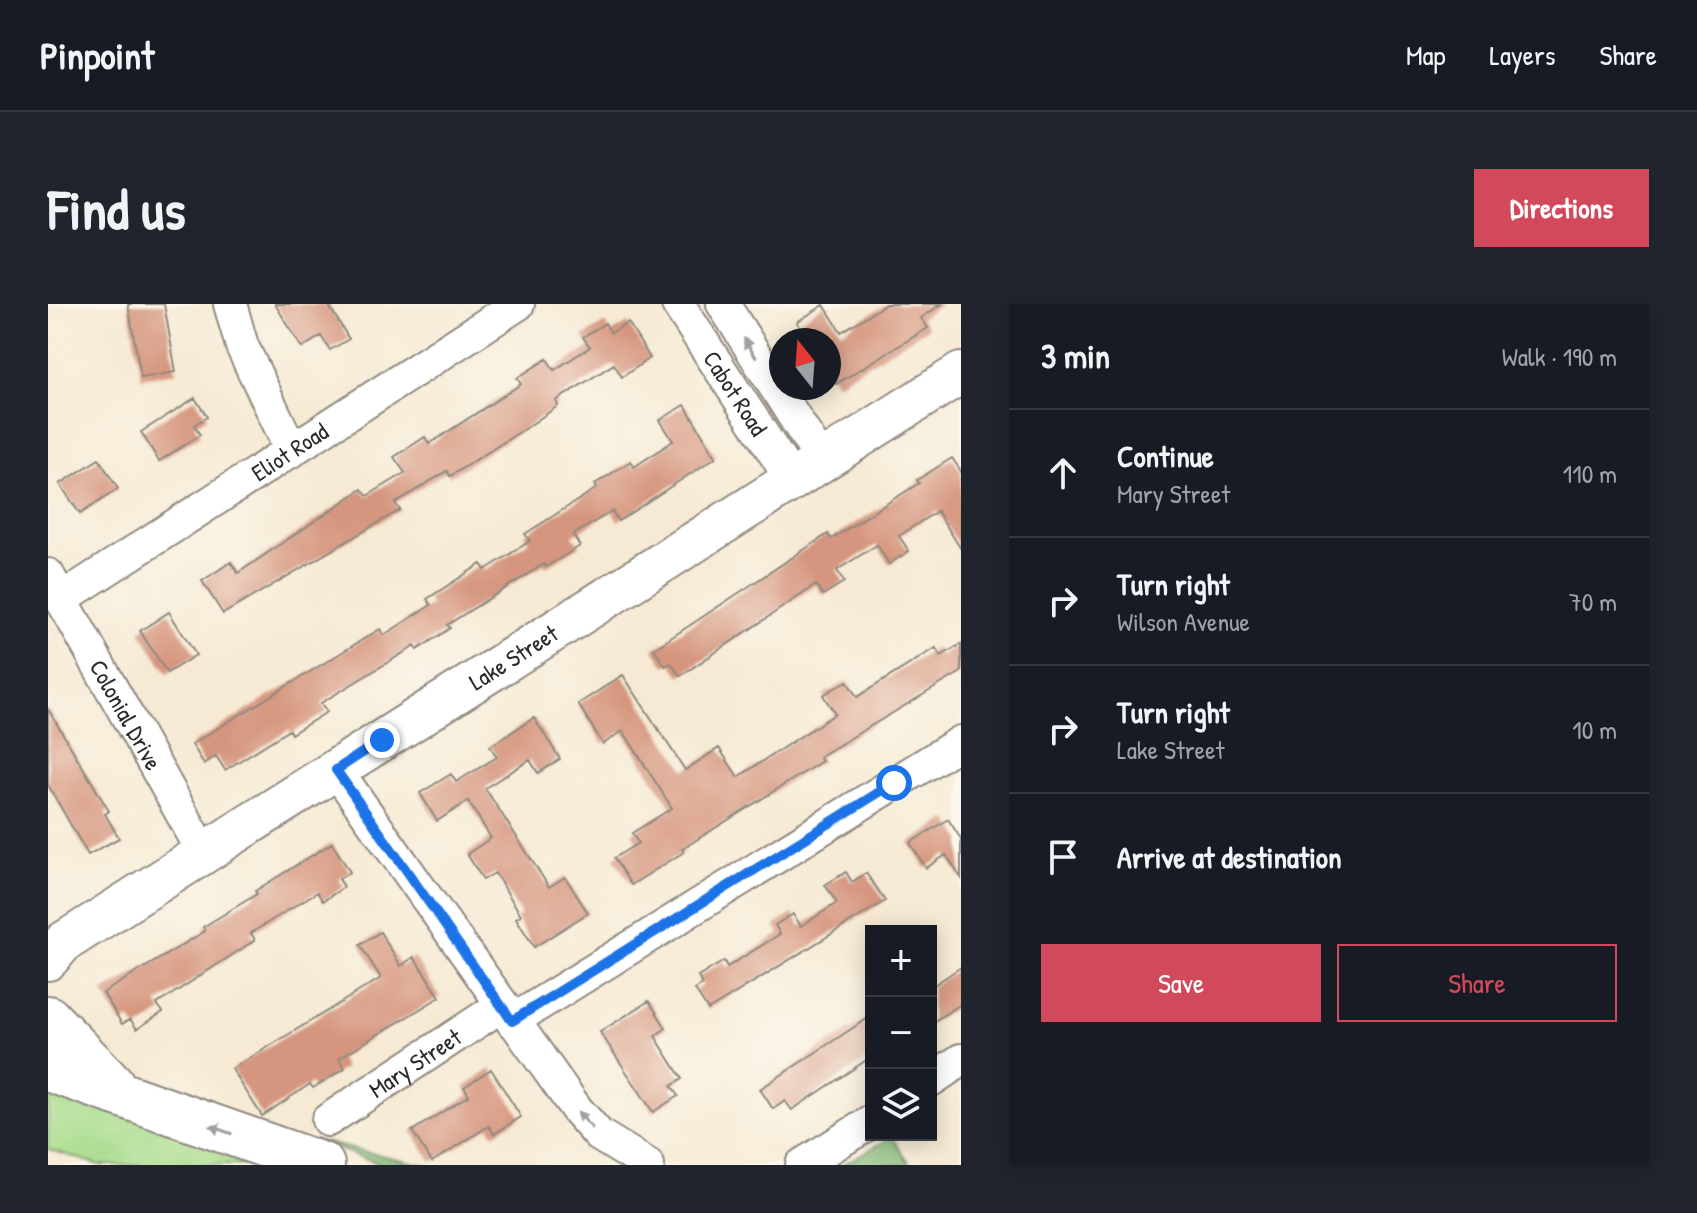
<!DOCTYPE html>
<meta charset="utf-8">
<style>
:root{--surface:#171b24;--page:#20242c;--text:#f1f3f6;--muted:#9ea1a6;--line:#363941;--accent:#d1495b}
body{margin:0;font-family:"Patrick Hand",sans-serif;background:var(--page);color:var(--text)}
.controls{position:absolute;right:24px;bottom:24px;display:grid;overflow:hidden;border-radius:0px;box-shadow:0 4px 20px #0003}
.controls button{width:72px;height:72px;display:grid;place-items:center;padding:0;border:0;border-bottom:2px solid var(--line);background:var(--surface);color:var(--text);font:40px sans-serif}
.compass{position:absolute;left:721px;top:24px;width:72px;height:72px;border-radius:50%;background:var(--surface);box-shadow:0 4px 20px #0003;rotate:343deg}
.stop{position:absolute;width:24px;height:24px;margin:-18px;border:6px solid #1a73e8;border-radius:50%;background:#fff}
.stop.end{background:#1a73e8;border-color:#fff;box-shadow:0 2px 8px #0008}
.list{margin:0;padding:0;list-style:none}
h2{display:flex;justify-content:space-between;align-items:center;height:104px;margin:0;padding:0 32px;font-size:34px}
h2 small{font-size:26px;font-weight:400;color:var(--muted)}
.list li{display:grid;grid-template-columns:52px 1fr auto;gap:24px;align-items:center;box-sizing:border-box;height:128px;padding:0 32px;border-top:2px solid var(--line)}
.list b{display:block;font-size:30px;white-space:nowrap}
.list p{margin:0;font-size:26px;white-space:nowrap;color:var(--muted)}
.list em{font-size:26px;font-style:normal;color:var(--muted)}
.actions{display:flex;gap:16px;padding:24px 32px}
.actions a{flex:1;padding:18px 0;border:2px solid var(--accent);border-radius:0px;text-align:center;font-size:28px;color:var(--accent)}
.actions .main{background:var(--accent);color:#fff}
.icon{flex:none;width:44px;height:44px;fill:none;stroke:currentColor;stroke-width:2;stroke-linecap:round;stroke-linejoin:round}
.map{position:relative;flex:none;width:913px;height:861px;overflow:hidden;border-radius:0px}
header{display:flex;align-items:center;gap:48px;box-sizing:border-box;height:112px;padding:0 40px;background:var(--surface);border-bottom:2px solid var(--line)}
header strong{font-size:38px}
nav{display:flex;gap:44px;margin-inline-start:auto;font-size:28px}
.intro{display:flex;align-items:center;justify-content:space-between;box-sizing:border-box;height:192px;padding:0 48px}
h1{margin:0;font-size:56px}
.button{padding:20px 36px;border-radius:0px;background:var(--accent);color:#fff;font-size:28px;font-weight:700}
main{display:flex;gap:48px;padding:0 48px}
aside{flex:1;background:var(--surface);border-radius:0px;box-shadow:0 4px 20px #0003}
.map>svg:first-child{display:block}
.green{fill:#a8dc8c;stroke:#6a845c;stroke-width:2}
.forest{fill:#86bc78;stroke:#587452;stroke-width:2}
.building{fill:#d6957e}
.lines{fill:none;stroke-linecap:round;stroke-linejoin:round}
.minor-casing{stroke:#908a80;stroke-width:36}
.major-casing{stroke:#908a80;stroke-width:44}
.highway-casing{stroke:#908a80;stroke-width:48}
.minor{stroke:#fff;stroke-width:32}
.major{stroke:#fff;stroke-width:40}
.highway{stroke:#fff;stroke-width:44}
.oneway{fill:#a0a0a0}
.route{stroke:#1a73e8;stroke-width:10}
.labels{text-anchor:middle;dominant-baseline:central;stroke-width:6;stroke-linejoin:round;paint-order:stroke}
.street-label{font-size:24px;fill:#2b2b2b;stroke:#fbf7ec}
</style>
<header>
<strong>Pinpoint</strong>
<nav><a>Map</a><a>Layers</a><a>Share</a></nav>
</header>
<div class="intro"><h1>Find us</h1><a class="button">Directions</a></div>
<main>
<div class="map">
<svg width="913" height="861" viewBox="0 0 913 861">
<rect width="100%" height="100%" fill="#fbf7ec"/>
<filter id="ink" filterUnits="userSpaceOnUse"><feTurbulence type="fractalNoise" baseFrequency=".0125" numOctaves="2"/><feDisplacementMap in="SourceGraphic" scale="16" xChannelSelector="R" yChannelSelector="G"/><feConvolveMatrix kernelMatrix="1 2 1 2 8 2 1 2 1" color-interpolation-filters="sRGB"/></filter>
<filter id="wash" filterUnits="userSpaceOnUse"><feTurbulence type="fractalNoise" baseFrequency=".006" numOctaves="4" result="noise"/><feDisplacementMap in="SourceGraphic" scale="32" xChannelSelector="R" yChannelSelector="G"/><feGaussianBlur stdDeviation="1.8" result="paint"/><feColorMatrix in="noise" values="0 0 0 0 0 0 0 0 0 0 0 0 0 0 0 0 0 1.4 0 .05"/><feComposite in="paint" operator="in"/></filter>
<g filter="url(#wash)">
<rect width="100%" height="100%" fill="#f6ead4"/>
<path class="green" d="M0 782 224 861H52L0 845Z"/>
<path class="forest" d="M844 833 863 861H794Z
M265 836 377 861H336Z"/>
<g id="blocks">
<path class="building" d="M80 0H116L128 68 93 74Z
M227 0H280L301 35 282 46 273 32 254 44Z
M838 0H894L873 14 880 24 788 80 781 68V36H760L749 18 776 1 793 28Z
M557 19 563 29 580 19 602 54 574 73 566 60 508 97 510 102 478 124 402 172 399 167 347 199 352 206 175 310 154 277 183 258 190 269 314 185 319 192 357 169 346 153 377 133 381 140 473 80 469 74 499 55 506 66 542 43 535 33Z
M147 94 159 113 146 121 152 131 111 157 93 128Z
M637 101 668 153 570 217 564 207 525 231 532 242 498 263 496 260 399 321 402 324 369 346 367 342 273 399 279 408 243 430 241 426 177 466 168 452 156 460 144 440 332 325 336 331 383 301 379 295 433 260 437 266 482 237 477 230 549 184 547 180 583 157 586 163 625 137 612 116Z
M904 154 913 167V245L889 207 851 232 861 247 841 260 829 241 789 266 796 278 775 291 768 281 632 372 623 359 617 362 606 345 780 230 783 235 871 179 869 176Z
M51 155 70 185 32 210 12 180Z
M121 308 148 351 119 369 92 327Z
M913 340V368L771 453 774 457 634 545 636 548 583 581 566 554 590 539 584 529 624 504 575 427 555 440 530 400 575 371 637 466 671 444 690 473 787 410 775 391 799 377 809 393 888 344 893 352Z
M0 405 61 507 57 510 71 534 40 551 0 481Z
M486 414 512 455 490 469 482 456 437 484 501 583 517 573 540 609 486 643 468 614 473 611 447 569 435 576 419 550 443 534 420 497 389 517 372 489 403 470 408 478 449 453 442 442Z
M900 515 913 535V574L898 551 878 564 862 539Z
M284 539 302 568 291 575 296 583 275 597 269 588 203 629 207 636 109 700 115 708 89 725 82 715 74 720 55 689 157 627 155 623 209 590 207 587Z
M798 568 804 578 818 569 837 597 660 706 647 686 655 681 650 673 676 657 679 663 732 630 727 621 745 610 753 622 789 599 777 581Z
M332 628 353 662 366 653 392 693 291 754 297 764 265 784 262 780 214 812 184 765 333 674 312 641Z
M913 663V700L883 719V683Z
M601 697 618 724 607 732 634 775 623 782 630 792 605 808 552 728Z
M823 712V753L744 806 737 797 725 805 712 785Z
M443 765 473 813 446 830 441 822 384 858 364 827 421 791 416 783Z"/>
</g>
</g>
<g filter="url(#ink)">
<use href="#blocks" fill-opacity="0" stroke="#908a80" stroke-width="2"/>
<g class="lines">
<g class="minor-casing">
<g id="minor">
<path d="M182 0 194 42 244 147"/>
<path id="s1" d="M630 0 744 176"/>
<path d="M675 0 774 157"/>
<path id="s2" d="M0 271 156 549"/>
<path id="s3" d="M13 295 470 0"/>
<path d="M288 466 529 806 551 831 600 861"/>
<path d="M464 717 913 438"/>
<path d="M883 776 913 756"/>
<path id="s4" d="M280 816 453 702"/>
<path d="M754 861 823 818"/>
</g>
</g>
<g class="major-casing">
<g id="major">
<path id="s5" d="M0 656 16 638 913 69"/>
</g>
</g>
<g class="highway-casing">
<path id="highway" d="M0 714 64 780
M0 765 274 861"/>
</g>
<use href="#minor" class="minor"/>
<use href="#major" class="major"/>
<use href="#highway" class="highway"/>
</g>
<defs><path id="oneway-solid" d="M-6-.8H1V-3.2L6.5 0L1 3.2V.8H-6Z" transform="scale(2)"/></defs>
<g class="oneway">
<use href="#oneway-solid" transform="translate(702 44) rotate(-122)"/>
<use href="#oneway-solid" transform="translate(537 816) rotate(-131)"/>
<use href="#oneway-solid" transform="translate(173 826) rotate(-161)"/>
</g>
</g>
<g class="lines" filter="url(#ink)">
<path class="route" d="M334 436 288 466 464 717 846 479"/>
</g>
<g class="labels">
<g class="street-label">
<text stroke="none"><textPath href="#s1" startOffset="106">Cabot Road</textPath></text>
<text stroke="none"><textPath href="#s3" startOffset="272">Eliot Road</textPath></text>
<text stroke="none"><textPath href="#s5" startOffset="556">Lake Street</textPath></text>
<text stroke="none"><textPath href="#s2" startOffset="160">Colonial Drive</textPath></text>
<text stroke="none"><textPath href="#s4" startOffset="104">Mary Street</textPath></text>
</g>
</g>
</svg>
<div class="controls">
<button>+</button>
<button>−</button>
<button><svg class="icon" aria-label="layers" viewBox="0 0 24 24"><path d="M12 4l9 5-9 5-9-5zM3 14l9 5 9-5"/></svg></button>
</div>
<svg class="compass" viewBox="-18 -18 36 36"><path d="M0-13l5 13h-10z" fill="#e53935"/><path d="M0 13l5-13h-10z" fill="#9ea1a6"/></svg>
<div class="stop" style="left:846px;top:479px"></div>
<div class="stop end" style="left:334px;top:436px"></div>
</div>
<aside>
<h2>3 min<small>Walk · 190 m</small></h2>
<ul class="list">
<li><svg class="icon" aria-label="ahead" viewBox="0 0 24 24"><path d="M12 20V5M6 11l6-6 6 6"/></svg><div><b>Continue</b><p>Mary Street</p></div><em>110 m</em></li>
<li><svg class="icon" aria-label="right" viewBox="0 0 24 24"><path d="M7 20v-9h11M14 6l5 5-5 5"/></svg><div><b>Turn right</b><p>Wilson Avenue</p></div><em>70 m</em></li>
<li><svg class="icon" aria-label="right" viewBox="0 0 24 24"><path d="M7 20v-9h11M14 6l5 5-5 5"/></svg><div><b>Turn right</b><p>Lake Street</p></div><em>10 m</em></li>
<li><svg class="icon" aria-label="arrive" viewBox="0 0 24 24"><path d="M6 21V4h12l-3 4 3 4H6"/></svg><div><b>Arrive at destination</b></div></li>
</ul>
<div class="actions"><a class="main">Save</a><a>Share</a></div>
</aside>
</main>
